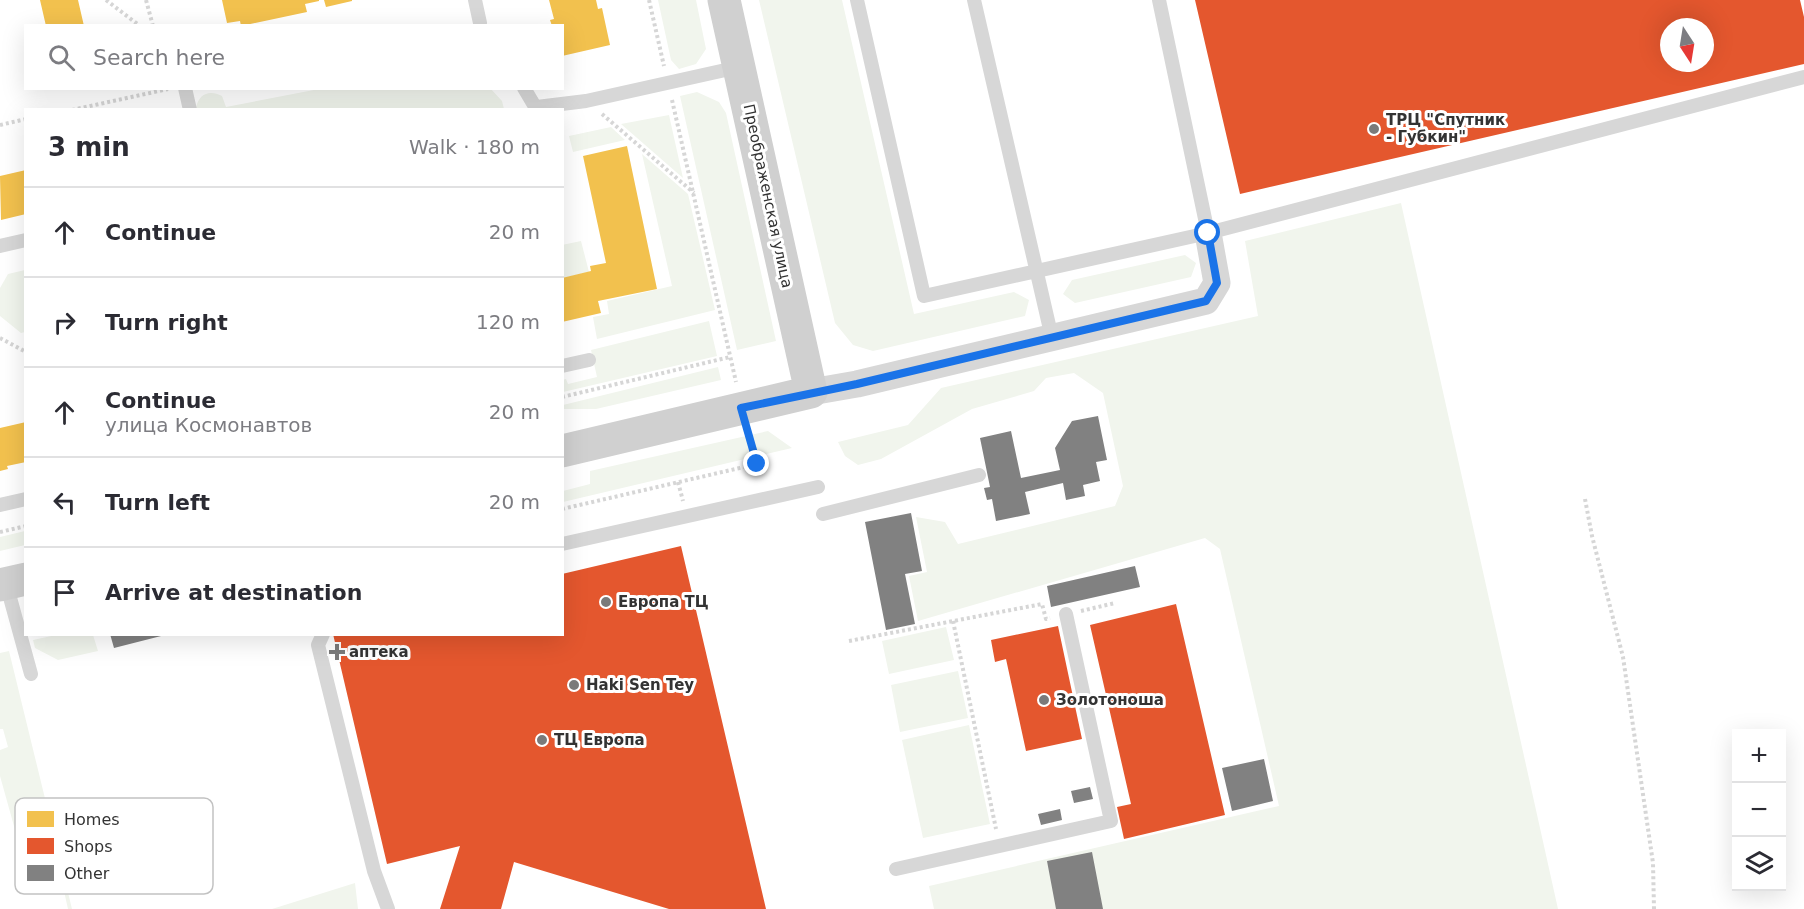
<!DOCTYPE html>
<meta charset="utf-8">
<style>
:root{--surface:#fff;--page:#f7f7f7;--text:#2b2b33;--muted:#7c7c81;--line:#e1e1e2}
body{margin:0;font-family:"DejaVu Sans",sans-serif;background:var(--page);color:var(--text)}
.controls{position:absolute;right:18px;bottom:18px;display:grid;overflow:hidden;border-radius:0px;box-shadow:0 6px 24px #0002}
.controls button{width:54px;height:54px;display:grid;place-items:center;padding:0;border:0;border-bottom:2px solid var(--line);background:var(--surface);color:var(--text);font:30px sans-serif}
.compass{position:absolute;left:1660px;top:18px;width:54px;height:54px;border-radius:50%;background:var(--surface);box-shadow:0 6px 24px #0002;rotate:168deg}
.stop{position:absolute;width:18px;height:18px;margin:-14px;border:4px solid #1a73e8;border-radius:50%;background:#fff}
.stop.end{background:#1a73e8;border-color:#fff;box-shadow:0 2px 6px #0008}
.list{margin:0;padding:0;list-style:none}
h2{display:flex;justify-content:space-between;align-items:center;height:78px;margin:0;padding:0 24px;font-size:26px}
h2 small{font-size:20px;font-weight:400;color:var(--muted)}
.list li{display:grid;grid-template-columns:39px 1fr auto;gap:18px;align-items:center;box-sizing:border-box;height:90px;padding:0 24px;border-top:2px solid var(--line)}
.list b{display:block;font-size:22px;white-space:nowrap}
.list p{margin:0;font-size:20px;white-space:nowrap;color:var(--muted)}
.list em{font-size:20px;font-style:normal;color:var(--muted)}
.icon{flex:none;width:33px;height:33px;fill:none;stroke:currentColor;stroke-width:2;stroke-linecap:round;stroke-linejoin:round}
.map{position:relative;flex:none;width:1804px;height:909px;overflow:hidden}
.search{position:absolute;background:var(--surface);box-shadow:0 6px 24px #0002;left:24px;top:24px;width:540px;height:66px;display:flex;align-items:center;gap:15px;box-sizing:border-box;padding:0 21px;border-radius:0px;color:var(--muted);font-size:22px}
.panel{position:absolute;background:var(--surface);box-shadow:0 6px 24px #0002;left:24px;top:108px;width:540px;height:528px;border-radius:0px}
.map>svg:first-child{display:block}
.green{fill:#f1f5ed}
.homes{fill:#f2c14e}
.shops{fill:#e4572e;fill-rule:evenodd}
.building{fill:#818181}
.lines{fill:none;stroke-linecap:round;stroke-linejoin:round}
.path{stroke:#d6d6d6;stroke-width:4;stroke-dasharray:3 3;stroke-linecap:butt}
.service{stroke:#d7d7d7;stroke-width:14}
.minor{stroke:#d7d7d7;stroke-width:27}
.secondary{stroke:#d0d0d0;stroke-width:33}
.route{stroke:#1a73e8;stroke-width:8}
.poi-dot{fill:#7a7a7a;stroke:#fff;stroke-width:2}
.labels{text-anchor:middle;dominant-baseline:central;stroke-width:6;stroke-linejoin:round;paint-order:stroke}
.poi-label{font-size:15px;font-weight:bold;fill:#333;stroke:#fff;text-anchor:start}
.street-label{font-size:15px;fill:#333;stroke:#fff}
.key{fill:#fff;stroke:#c2c2c2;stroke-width:1.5}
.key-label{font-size:16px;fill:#333}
</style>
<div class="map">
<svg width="1804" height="909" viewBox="0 0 1804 909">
<rect width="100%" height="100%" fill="#fff"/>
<path class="green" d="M658 0H696L706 49 696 64 679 69 671 60Z
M759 0H842L914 314 1014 292 1029 300 1025 316 873 351 853 345 835 323Z
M490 88 502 101 504 109 196 108C199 93 210 90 222 96L226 107 319 89Z
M697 92 719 102 726 113 776 341 737 350 680 96Z
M669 115 683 178 621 124Z
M611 127 625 140 573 152 569 136Z
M642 154 688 194 715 310 597 339 593 317 609 314 607 301 672 286Z
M1401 203 1558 909H934L929 886 1279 806 1220 549 1205 538 918 621 909 576 927 572 916 517 945 522 958 544 1115 506 1123 486 1103 393 1074 373 1046 378 1034 391 972 409 881 459 858 465 845 456 838 442 908 425 941 388 1258 316 1245 241Z
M581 241 589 272 563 278 562 245Z
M1185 255 1196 263 1191 277 1075 303 1063 294 1072 280Z
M25 270V332L21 333 0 316V288L8 274Z
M709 321 717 356 563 392 562 380 566 379 568 384 597 377 591 350Z
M718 367 721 380 596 409H563V405Z
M768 431 792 448 563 502V491L590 484V471Z
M25 531V545L0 551V537Z
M946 627 954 660 889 674 882 641Z
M56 635H93L98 651 58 660 35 648 33 640Z
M9 651 72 909H68L59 869 37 871 24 862 0 776V750L8 747 3 729H0V653Z
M958 671 968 718 900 732 891 685Z
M969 725 990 824 923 838 902 740Z
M355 883 358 909H272Z"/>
<path class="homes" d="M40 0H78L84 26H46Z
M222 0H319V1L305 4 307 12 241 26 240 21 227 23Z
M324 0H352V1L326 7Z
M549 0H596L598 9 602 8 610 45 562 56V26H552L550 20 554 19Z
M627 146 657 289 598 301 601 313 562 322V278L591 271 590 266 606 263 583 156Z
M26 170V214L1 220 0 176Z
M26 422V462L7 466 8 469 0 471V428Z"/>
<path class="shops" d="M1195 0H1800L1804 17V64L1240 194ZM1669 27H1705V63H1669Z
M681 546 766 909H669L514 862 501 909H440L460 846 387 864 333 634H562V574Z
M1176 604 1225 815 1124 839 1117 807 1131 804 1090 625Z
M1058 626 1082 739 1026 751 1006 659 995 662 991 640Z"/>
<path class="building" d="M1098 416 1107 460 1096 462 1100 481 1083 485 1085 496 1066 500 1063 483 1025 492 1030 514 996 521 992 499 987 500 984 488 990 487 980 438 1011 431 1021 478 1060 470 1055 448 1072 421Z
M911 513 922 571 905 574 915 624 886 630 865 522Z
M1135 566 1140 587 1051 607 1047 586Z
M110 634H165V635L114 648Z
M1264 759 1273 801 1232 811 1222 768Z
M1090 787 1093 799 1074 803 1071 791Z
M1060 809 1062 820 1041 825 1038 814Z
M1092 852 1103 909H1056L1047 861Z"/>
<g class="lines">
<path class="path" d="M106 0 140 26
M146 0 153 26
M649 0 664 66
M672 100 736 382
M72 110 168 89
M602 114 694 193
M0 125 26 119
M0 338 26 352
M562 397 730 357
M678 482 683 501
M1585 499 1592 536 1623 657 1653 863 1654 909
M562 509 757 464 748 433
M0 532 26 526
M1081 611 1115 603
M953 621 996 829
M849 641 1042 604 1046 619 1050 618"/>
<path class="service" d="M475 0 480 23
M857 0 924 296 1208 233 1804 77
M974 0 1052 338
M1159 0 1208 233
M185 88 190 110
M524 88 537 110
M537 107 586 101 739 67
M0 246 26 240
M562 366 589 360
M0 505 26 499
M823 514 979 475
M562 544 818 487
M6 583 31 674
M323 634 318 645 374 871 388 909
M896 869 1111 821 1066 614"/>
<path class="minor" d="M811 392 857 384 1206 301 1217 283 1208 233"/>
<path class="secondary" d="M562 451 811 392 724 0
M0 585 26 579"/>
</g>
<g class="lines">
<path class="route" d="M757 464 741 408 857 384 1206 301 1217 283 1208 233"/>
</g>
<g class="poi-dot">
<circle cx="1374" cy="129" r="6"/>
<circle cx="606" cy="602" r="6"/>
<path d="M334 643h6v6h6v6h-6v6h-6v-6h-6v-6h6z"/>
<circle cx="574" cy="685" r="6"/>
<circle cx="1044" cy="700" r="6"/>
<circle cx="542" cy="740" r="6"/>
</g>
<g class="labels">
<g class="poi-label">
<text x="1386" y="120">ТРЦ "Спутник<tspan x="1386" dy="17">- Губкин"</tspan></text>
<text x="618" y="602">Европа ТЦ</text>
<text x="349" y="652">аптека</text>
<text x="586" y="685">Haki Sen Tey</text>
<text x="1056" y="700">Золотоноша</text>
<text x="554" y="740">ТЦ Европа</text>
</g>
<g class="street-label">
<text transform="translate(768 196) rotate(78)">Преображенская улица</text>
</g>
</g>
<rect x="15" y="798" width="198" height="96" rx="9" class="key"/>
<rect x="27" y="811" width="27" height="16" fill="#f2c14e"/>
<rect x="27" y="838" width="27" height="16" fill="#e4572e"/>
<rect x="27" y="865" width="27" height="16" fill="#818181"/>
<g class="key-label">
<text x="64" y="825">Homes</text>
<text x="64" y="852">Shops</text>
<text x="64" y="879">Other</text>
</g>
</svg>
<div class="controls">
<button>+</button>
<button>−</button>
<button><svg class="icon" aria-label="layers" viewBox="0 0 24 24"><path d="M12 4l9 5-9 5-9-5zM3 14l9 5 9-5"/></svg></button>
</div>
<svg class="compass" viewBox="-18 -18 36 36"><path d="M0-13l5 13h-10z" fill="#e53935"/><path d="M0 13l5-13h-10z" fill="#7c7c81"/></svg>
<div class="stop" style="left:1208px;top:233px"></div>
<div class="stop end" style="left:757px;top:464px"></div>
<div class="search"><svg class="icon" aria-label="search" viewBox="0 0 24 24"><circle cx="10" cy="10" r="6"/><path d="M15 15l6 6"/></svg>Search here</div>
<section class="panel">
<h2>3 min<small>Walk · 180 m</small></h2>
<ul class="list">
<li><svg class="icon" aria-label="ahead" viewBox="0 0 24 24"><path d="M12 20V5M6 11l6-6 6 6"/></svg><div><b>Continue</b></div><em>20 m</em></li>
<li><svg class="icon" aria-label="right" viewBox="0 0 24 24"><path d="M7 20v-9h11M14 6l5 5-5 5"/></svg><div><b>Turn right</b></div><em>120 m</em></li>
<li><svg class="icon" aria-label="ahead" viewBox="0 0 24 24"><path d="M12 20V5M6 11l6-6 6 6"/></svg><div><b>Continue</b><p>улица Космонавтов</p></div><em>20 m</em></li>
<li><svg class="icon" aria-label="left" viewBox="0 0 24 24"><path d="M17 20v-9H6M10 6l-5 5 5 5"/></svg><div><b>Turn left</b></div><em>20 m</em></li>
<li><svg class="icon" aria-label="arrive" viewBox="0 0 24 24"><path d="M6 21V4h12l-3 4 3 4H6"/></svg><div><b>Arrive at destination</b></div></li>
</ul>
</section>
</div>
